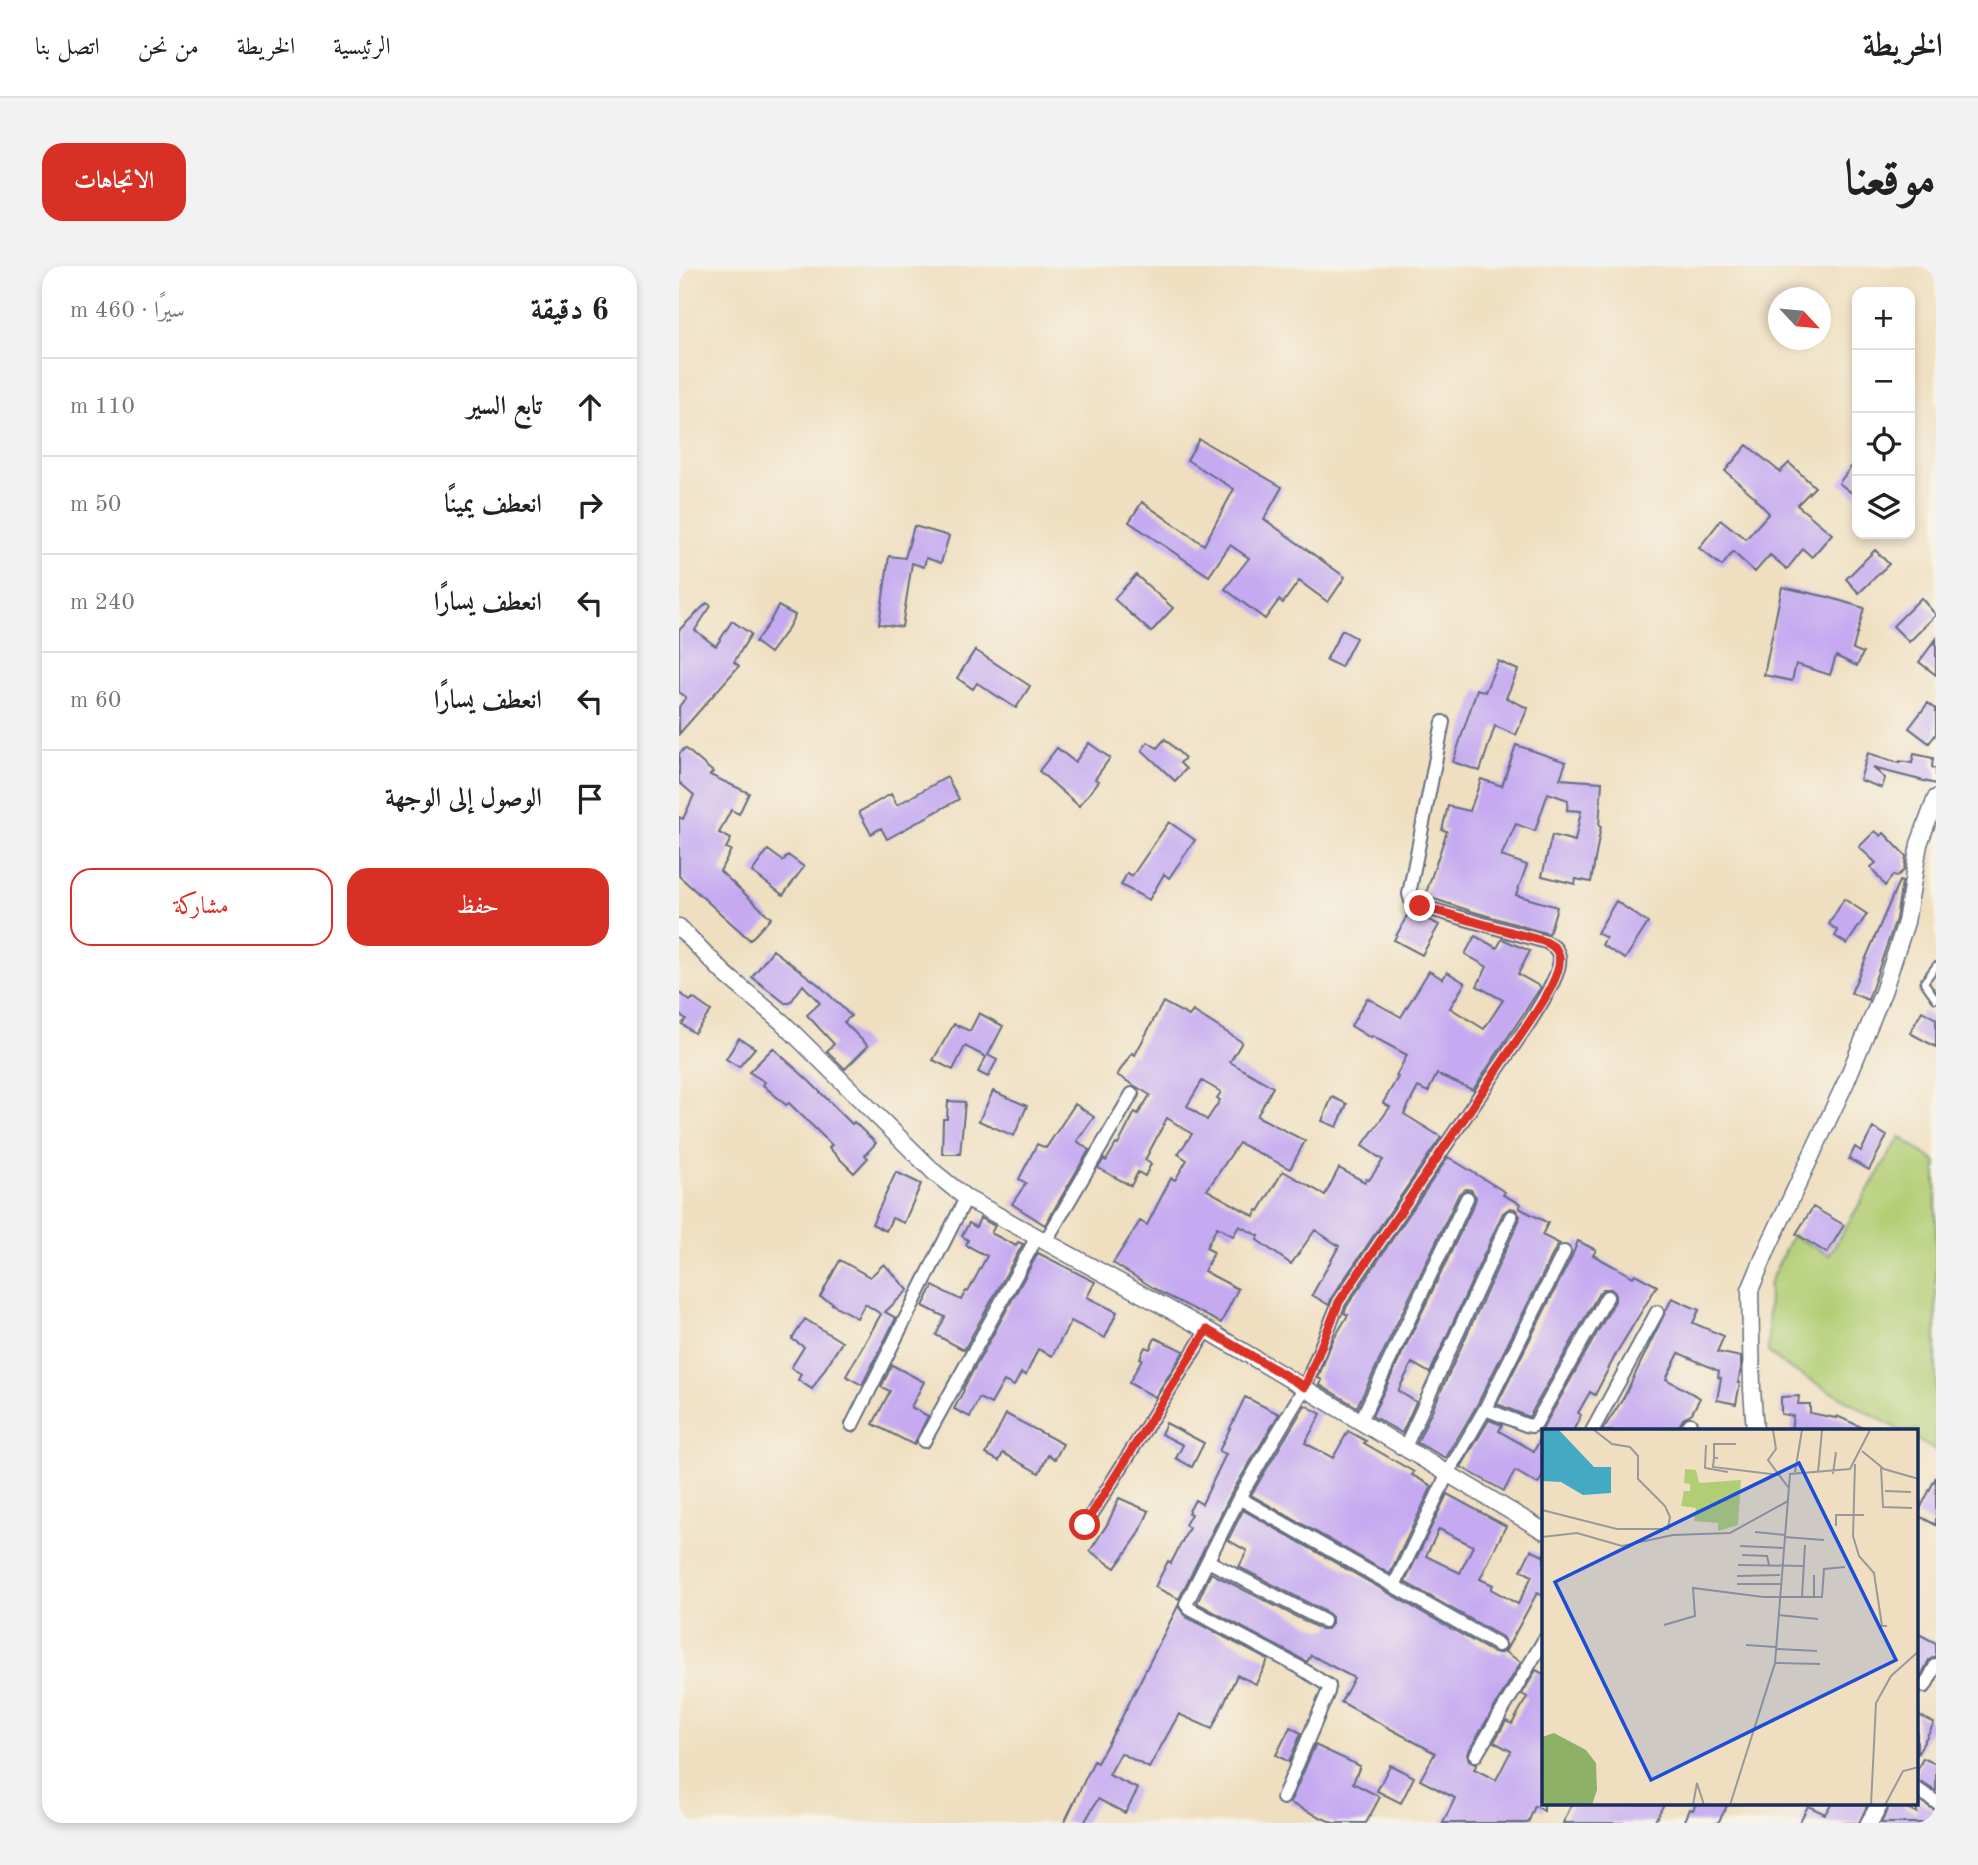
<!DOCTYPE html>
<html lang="ar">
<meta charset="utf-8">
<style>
:root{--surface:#fff;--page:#f2f2f2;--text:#222;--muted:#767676;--line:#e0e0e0;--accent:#d93025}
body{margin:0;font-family:"Old Standard TT",Amiri,serif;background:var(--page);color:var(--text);direction:rtl}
.controls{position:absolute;right:21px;top:21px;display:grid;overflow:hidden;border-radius:14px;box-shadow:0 4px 10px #0003}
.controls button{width:63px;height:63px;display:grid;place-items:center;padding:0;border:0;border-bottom:2px solid var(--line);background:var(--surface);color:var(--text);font:35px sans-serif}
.compass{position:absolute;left:1089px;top:21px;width:63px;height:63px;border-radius:50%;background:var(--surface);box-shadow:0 4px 10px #0003;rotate:116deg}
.stop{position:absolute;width:21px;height:21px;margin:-16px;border:5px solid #d93025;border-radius:50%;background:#fff}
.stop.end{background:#d93025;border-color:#fff;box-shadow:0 2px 7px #0008}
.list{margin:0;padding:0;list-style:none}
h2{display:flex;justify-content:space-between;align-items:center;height:91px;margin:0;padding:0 28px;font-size:30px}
h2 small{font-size:23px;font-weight:400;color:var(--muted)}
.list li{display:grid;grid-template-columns:46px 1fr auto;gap:21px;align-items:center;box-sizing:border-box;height:98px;padding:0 28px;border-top:2px solid var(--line)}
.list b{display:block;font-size:26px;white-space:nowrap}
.list em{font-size:23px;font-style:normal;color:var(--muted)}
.actions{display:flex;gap:14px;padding:21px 28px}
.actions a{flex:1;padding:16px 0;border:2px solid var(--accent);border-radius:21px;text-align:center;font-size:24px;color:var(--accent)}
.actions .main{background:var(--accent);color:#fff}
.icon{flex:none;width:38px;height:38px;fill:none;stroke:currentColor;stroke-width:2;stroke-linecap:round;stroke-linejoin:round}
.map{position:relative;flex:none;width:1257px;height:1557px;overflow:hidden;direction:ltr;border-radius:21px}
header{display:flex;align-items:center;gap:42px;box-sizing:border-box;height:98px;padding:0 35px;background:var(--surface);border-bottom:2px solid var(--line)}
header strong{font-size:33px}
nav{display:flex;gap:38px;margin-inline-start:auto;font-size:24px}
.intro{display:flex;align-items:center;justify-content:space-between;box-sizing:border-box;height:168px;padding:0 42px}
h1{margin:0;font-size:49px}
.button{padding:18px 32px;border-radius:21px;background:var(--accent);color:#fff;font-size:24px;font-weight:700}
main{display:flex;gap:42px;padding:0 42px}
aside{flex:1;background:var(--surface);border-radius:21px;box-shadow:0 4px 10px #0003}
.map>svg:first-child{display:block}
.green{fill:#b2ce75;stroke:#667e6a;stroke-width:2}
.building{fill:#c5aaf1;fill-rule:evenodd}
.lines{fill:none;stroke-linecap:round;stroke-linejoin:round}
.service-casing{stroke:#656d80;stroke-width:10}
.minor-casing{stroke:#656d80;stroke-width:16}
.tertiary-casing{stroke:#656d80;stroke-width:19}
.service{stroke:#fff;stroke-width:6}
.minor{stroke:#fff;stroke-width:12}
.tertiary{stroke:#fff;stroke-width:16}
.route{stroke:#d93025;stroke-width:9}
.inset-road{fill:none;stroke:#9a9999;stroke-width:2}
.view{fill:#1d4ed8;fill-opacity:0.15;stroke:#1d4ed8;stroke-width:3.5}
.inset-edge{fill:none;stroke:#1b2f5e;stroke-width:3.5}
</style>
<header>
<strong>الخريطة</strong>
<nav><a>الرئيسية</a><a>الخريطة</a><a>من نحن</a><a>اتصل بنا</a></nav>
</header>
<div class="intro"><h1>موقعنا</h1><a class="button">الاتجاهات</a></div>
<main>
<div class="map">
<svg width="1257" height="1557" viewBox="0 0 1257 1557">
<rect width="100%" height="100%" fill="#f7f3e8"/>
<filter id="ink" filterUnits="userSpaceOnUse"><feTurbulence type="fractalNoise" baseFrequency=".0143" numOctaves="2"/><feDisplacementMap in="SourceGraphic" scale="14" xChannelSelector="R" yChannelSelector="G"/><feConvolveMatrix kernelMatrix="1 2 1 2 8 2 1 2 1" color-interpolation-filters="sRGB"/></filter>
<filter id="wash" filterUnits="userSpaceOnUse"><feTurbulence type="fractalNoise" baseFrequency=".00686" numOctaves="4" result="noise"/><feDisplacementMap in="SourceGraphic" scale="28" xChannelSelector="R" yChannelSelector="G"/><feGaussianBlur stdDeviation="1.57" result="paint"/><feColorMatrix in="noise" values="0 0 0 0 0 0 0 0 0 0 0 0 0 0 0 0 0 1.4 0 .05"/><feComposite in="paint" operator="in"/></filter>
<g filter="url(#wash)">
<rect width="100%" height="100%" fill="#efdfc0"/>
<path class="green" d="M1221 871 1257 896V1185L1238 1174V1165H1222L1110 1102 1089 1086 1090 1018 1113 969 1150 989Z"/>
<g id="blocks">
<path class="building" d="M520 173 603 221 585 253 666 311 649 336 620 315 604 337 600 334 586 353 546 323 570 292 551 279 530 310 450 256 463 236 525 279 555 223 508 194Z
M1068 179 1101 206 1110 197 1136 221 1118 239 1153 268 1133 291 1124 283 1108 303 1091 289 1076 306 1054 286 1043 300 1020 282 1042 254 1067 273 1090 247 1076 233 1077 232 1046 205Z
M1178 193V231L1160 217Z
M235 260 270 270 262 297 247 292 245 301 233 297 223 361 200 358 210 290 226 292Z
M1196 284 1210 298 1180 327 1167 313Z
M457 309 494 342 472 366 435 333Z
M1103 321 1149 331 1185 342 1174 383 1184 387 1178 400 1157 390 1151 409 1117 398 1113 415 1085 409Z
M1242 332 1257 349 1230 376 1214 360Z
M28 337 32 340 16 364 35 379 37 380 53 355 72 368 55 396 60 400 0 468V441L7 431 0 426V364Z
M99 340 116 349 108 364 91 387 76 376 90 357Z
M663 364 677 372 662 401 647 394Z
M1257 373V409L1240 396Z
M296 384 351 420 337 442 298 417 294 423 278 412Z
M819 395 839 404 827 432 849 442 837 469 816 460 801 505 774 496 798 423 806 426Z
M1249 437 1257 443V468L1250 477 1230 462Z
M486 473 506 492 501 497 507 503 496 515 463 484 469 476 478 482Z
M410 477 431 492 416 513 420 515 400 540 360 505 378 482 396 496Z
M837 479 887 496 881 513 923 516 920 560H922L912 616 897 613 896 618 863 610 873 569 896 575 902 545 888 544 889 534 869 527 856 565 837 558 822 590 848 599 837 629 878 641 870 668 792 645 746 630 768 565 763 564 769 540 791 545 802 513 823 520Z
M6 482 34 506 31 509 70 527 60 548 52 544 40 567 52 573 47 582 52 584 41 605 92 652 71 674 0 610V551L4 553 15 529 0 516V488Z
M1189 487 1220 497 1221 495 1233 497 1235 488 1254 492 1253 501 1257 503V518L1194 502 1206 512 1203 522 1181 514Z
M268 511 280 533 208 573 202 562 192 568 180 546 212 528 218 539Z
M490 556 516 574 490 612 485 608 470 634 442 619 448 607 453 610Z
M1196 565 1202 570 1205 567 1227 590 1225 604 1217 611 1214 609 1206 620 1192 601 1197 597 1180 581Z
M89 584 104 595 109 589 125 601 104 629 73 606Z
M1220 615 1223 616 1217 653 1189 734 1172 727Z
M1165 633 1188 648 1168 678 1156 670 1159 665 1150 658Z
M937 635 969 657 946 693 923 679 927 672 918 667Z
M731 644 760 659 743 689 715 674Z
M796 670 818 682 823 673 851 685 839 708 862 721 794 824 758 808 749 826 739 821 725 848 762 871 653 1031 650 1039 633 1029 660 980 636 964 612 998 578 974 580 970 560 960 554 970 538 961 527 982 535 986 525 1005 559 1023 542 1057 483 1027 434 997 461 955 468 959 492 912 496 914 508 894 499 888 513 868 488 852 466 894 472 898 466 910 459 906 452 920 419 902 425 893 427 895 437 878 439 879 456 846 459 848 471 829 438 809 453 787 456 789 484 736 510 750 514 745 563 776 551 796 594 821 578 850 626 875 611 903 560 877 528 924 575 950 578 944 580 945 604 905 646 929 660 902 686 916 687 913 690 914 704 894 683 880 711 841 704 837 719 811 717 810 728 789 693 770 692 772 672 760 688 732 722 751 750 705 764 713 768 706 786 717 771 742 805 763 824 734 798 720 808 701 786 688ZM523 815 542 826 538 832 541 834 528 854 508 840Z
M94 684 140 719 172 750 165 756 189 780 166 803 148 785 155 778 128 749 141 737 124 719 111 737H106L73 711Z
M0 726 11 735 14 732 32 745 15 767 3 758 7 753 0 748Z
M1243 745 1257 753V781L1231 767Z
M300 747 324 760 309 789 318 794 309 811 299 806 307 791 286 780 274 804 254 794 275 758 291 765Z
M60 772 76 782 60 801 47 793Z
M94 782 129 814 173 858 175 856 197 877 186 889 189 892 175 907 150 882 153 879 110 837 107 839 84 819 86 816 70 806Z
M314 825 348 840 335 870 300 855Z
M653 831 668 838 658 861 643 855Z
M269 835 286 836 281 888H263L264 853H268Z
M396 838 415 851 398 875 410 884 366 959 333 938 347 917 340 913 358 878 367 882Z
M1194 862 1208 870 1190 904 1170 893 1176 881 1182 885Z
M769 891 826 926 824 929 842 938 840 942 869 957 863 969 881 978 877 982 798 1139 767 1192 738 1177 840 955 841 950 836 943 831 942 824 947 751 1107 733 1097 719 1125 737 1136 723 1167 693 1150 796 936 797 931 792 924 787 923 780 928 678 1141 641 1119 643 1114 639 1112 653 1076 669 1049 665 1047 668 1040Z
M217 906 242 918 225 957 213 952 207 965 193 958Z
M1134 941 1165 959 1148 987 1117 968Z
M301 952 316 960 312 967 337 980 339 976 344 978 285 1084 257 1069 266 1051 244 1040 254 1020 282 1034 287 1025 289 1026 308 990 287 979 289 974 283 970 290 957 297 961Z
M899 975 917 984 914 989 954 1011 956 1008 978 1020 938 1086 916 1129 911 1126 899 1147 902 1149 894 1165H865L863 1164 936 1035V1027L932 1023H924L920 1027 850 1151 818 1138 893 990Z
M359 987 416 1016 408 1031 438 1046 426 1072 392 1055 373 1090 359 1083 347 1109 342 1107 335 1120 325 1115 312 1138 300 1132 291 1151 275 1143 285 1124 284 1123Z
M161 994 191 1011 205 998 229 1024 206 1046 217 1052 183 1119 167 1110 202 1048 186 1038 178 1052 153 1038 154 1037 141 1031Z
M993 1032 1020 1044 1014 1057 1045 1070 1038 1086 1062 1091V1102L1059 1117H1061L1057 1138 1038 1134 1042 1112 1039 1111 1040 1105 1000 1087 987 1113 1021 1132 1013 1147 1004 1153 997 1165H923L945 1131Z
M126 1053 163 1076 133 1123 119 1114 122 1108 112 1102 125 1081 113 1073Z
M476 1072 505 1085 476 1131 450 1117 463 1093 461 1092 466 1081 471 1083Z
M213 1099 245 1116 232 1141 249 1150 235 1179 194 1158 211 1125 202 1121Z
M1120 1130 1119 1138H1131V1147L1157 1152 1158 1150 1191 1165H1112L1114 1150 1102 1148V1131Z
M566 1131 600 1148 552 1228 500 1333 476 1321 489 1295 492 1297 510 1262 506 1259 512 1248 509 1247 516 1234 523 1238 547 1188 540 1185Z
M626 1139 642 1148 626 1177 654 1192 669 1165 687 1175 685 1177 735 1206 733 1209 753 1220 711 1308 572 1229Z
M327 1148 384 1178 376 1193 369 1189 360 1207 324 1187 320 1195 307 1188Z
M810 1154 823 1159 820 1165 855 1185 865 1166V1207L859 1218 836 1205 825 1225 782 1201Z
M487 1157 525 1177 513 1201 497 1192 504 1179 482 1168Z
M1257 1211V1259L1238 1249Z
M768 1228 827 1260 801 1313 814 1319 812 1323 839 1338 853 1310 842 1304 852 1284 864 1290 865 1287V1330L858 1327 826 1386 842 1396 788 1488 790 1494 798 1498 795 1503 817 1514 832 1485 815 1476 827 1455 833 1458 848 1431 843 1428 857 1404 865 1408V1545L856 1540 849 1557H764L776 1532 741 1514 756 1487 662 1436 675 1412 632 1389 628 1396 518 1337 532 1307 641 1363H649L653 1358V1351L649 1347 560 1301 568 1285 549 1274 564 1244 815 1387H823L828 1380 823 1371 726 1316ZM760 1263 794 1280 781 1307 747 1290Z
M440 1232 470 1245 460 1268 436 1302 411 1285 429 1257Z
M499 1340 507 1351 589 1394 577 1418 558 1409 533 1463 500 1448 470 1502 442 1487 430 1509 459 1523 446 1547 419 1533 405 1557H385L415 1495 418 1497 441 1455Z
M1238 1367 1257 1377V1390L1250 1394 1238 1418Z
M1238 1448 1255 1457 1238 1489Z
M611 1461 622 1467 610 1496 597 1489Z
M636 1479 681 1500 674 1517 701 1531 687 1557H654L611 1537Z
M1244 1492 1257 1498V1525L1238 1514V1505Z
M711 1499 735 1511 722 1537 698 1525Z
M1238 1533 1257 1545 1252 1555 1257 1557H1202L1211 1538H1220L1238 1547Z
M893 1538H985L975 1557H884Z
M1017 1538H1049L1039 1557H1005L1011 1543 1014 1544Z
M1152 1538H1189L1180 1557H1120L1129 1540 1146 1548Z"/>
</g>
</g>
<g filter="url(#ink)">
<use href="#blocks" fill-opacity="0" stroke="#656d80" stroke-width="2"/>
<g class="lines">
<g class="service-casing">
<path id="service" d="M1257 700 1245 716 1257 733"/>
</g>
<g class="minor-casing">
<path id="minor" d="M366 976 453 828
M806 1143 847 1159 853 1160 857 1157 928 1031
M682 1154 788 932
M173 1159 287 932
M913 1165 978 1046
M1006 1165 1011 1158
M245 1175 358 971
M726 1181 832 951
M560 1232 819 1379
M406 1259 528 1064
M529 1295 645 1355
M715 1320 769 1207 806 1143 885 986
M1246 1420 1257 1399
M797 1489 865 1374
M1238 1523 1257 1536
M604 1532 649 1426 650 1420 620 1401 511 1343 507 1338 560 1232 626 1121 660 1036 850 757C859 742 887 703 879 687 877 681 872 679 867 676L741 640 732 635 730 628 764 456"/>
</g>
<g class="tertiary-casing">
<path id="tertiary" d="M0 661 46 708 103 756 256 907 287 932 528 1064 865 1265
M1076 1165 1073 1123 1071 1024 1090 979 1167 816 1204 726 1227 656 1240 578 1257 532
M1190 1557 1201 1538"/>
</g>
<use href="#service" class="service"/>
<use href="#minor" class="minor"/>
<use href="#tertiary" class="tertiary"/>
</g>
</g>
<g class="lines" filter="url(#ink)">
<path class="route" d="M406 1259 528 1064 626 1121 660 1036 850 757C860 742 887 703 879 687 877 681 872 679 867 676L741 640"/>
</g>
<g transform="translate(863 1163)">
<rect width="376" height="376" fill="#efdfc0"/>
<path d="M143 40 154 41 157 54 199 51 196 96 176 102V94L152 92 154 79 139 77 142 62H148V55L142 54Z" fill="#b2ce75"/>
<path d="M12 304 44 321 54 334 55 361 50 376H0V308Z" fill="#8db166"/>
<path d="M0 1H17L52 38H69V64L41 66 19 53 0 52Z" fill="#44a9c3"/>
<path class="inset-road" d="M231 1 234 20 226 31 246 58M164 16 163 39 186 43M320 22 342 40 377 50M172 29V15H194M176 29H172L171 38 237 46M313 35 311 107 317 127 332 144 340 197H345M339 38 341 78 370 79M253 43 260 1M276 44 280 1M291 45 294 23M343 62 369 63M0 81 75 100H126L128 88 123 77 96 50V27L88 18 70 15 52 1M294 97V86H322M213 103 243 106M0 108 35 104 80 117 131 106 188 104 246 72M242 108 282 111M198 117 241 119M200 126 225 127 227 136M196 136 262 137M195 147 238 146M195 155H238M260 168 263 116M272 168V146M236 186 276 190M122 196 153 187 151 159 221 168H280L282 140 303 138M204 216 234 218M234 220 275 222M233 234 278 235M151 376 155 354 162 376M188 376 233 234 248 45 308 40 328 1M329 376 334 274 349 247 377 222M343 376 361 342 377 338"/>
<path class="view" d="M257 34 354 231 109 351 13 153Z"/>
<rect width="376" height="376" class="inset-edge"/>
</g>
</svg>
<div class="controls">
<button>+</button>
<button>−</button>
<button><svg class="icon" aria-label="locate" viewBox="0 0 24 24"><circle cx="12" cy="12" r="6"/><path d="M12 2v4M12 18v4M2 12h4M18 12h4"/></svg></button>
<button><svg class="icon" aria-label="layers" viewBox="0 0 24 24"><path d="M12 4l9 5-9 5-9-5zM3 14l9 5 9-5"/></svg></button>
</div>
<svg class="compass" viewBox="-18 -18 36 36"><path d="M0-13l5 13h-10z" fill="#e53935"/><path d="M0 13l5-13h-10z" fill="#767676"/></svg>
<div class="stop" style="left:406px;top:1259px"></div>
<div class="stop end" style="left:741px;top:640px"></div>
</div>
<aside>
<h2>6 دقيقة<small>سيرًا · 460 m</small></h2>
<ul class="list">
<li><svg class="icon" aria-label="ahead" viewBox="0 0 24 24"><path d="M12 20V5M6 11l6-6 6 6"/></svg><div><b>تابع السير</b></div><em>110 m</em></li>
<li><svg class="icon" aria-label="right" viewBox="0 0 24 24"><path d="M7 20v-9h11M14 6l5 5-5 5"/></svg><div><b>انعطف يمينًا</b></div><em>50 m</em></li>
<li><svg class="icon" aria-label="left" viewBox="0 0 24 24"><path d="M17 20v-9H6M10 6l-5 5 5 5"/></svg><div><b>انعطف يسارًا</b></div><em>240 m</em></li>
<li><svg class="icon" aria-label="left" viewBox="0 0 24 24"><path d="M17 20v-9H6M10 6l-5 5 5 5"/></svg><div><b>انعطف يسارًا</b></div><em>60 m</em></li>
<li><svg class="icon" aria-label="arrive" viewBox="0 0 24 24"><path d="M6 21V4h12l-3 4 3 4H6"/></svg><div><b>الوصول إلى الوجهة</b></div></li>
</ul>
<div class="actions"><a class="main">حفظ</a><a>مشاركة</a></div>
</aside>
</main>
